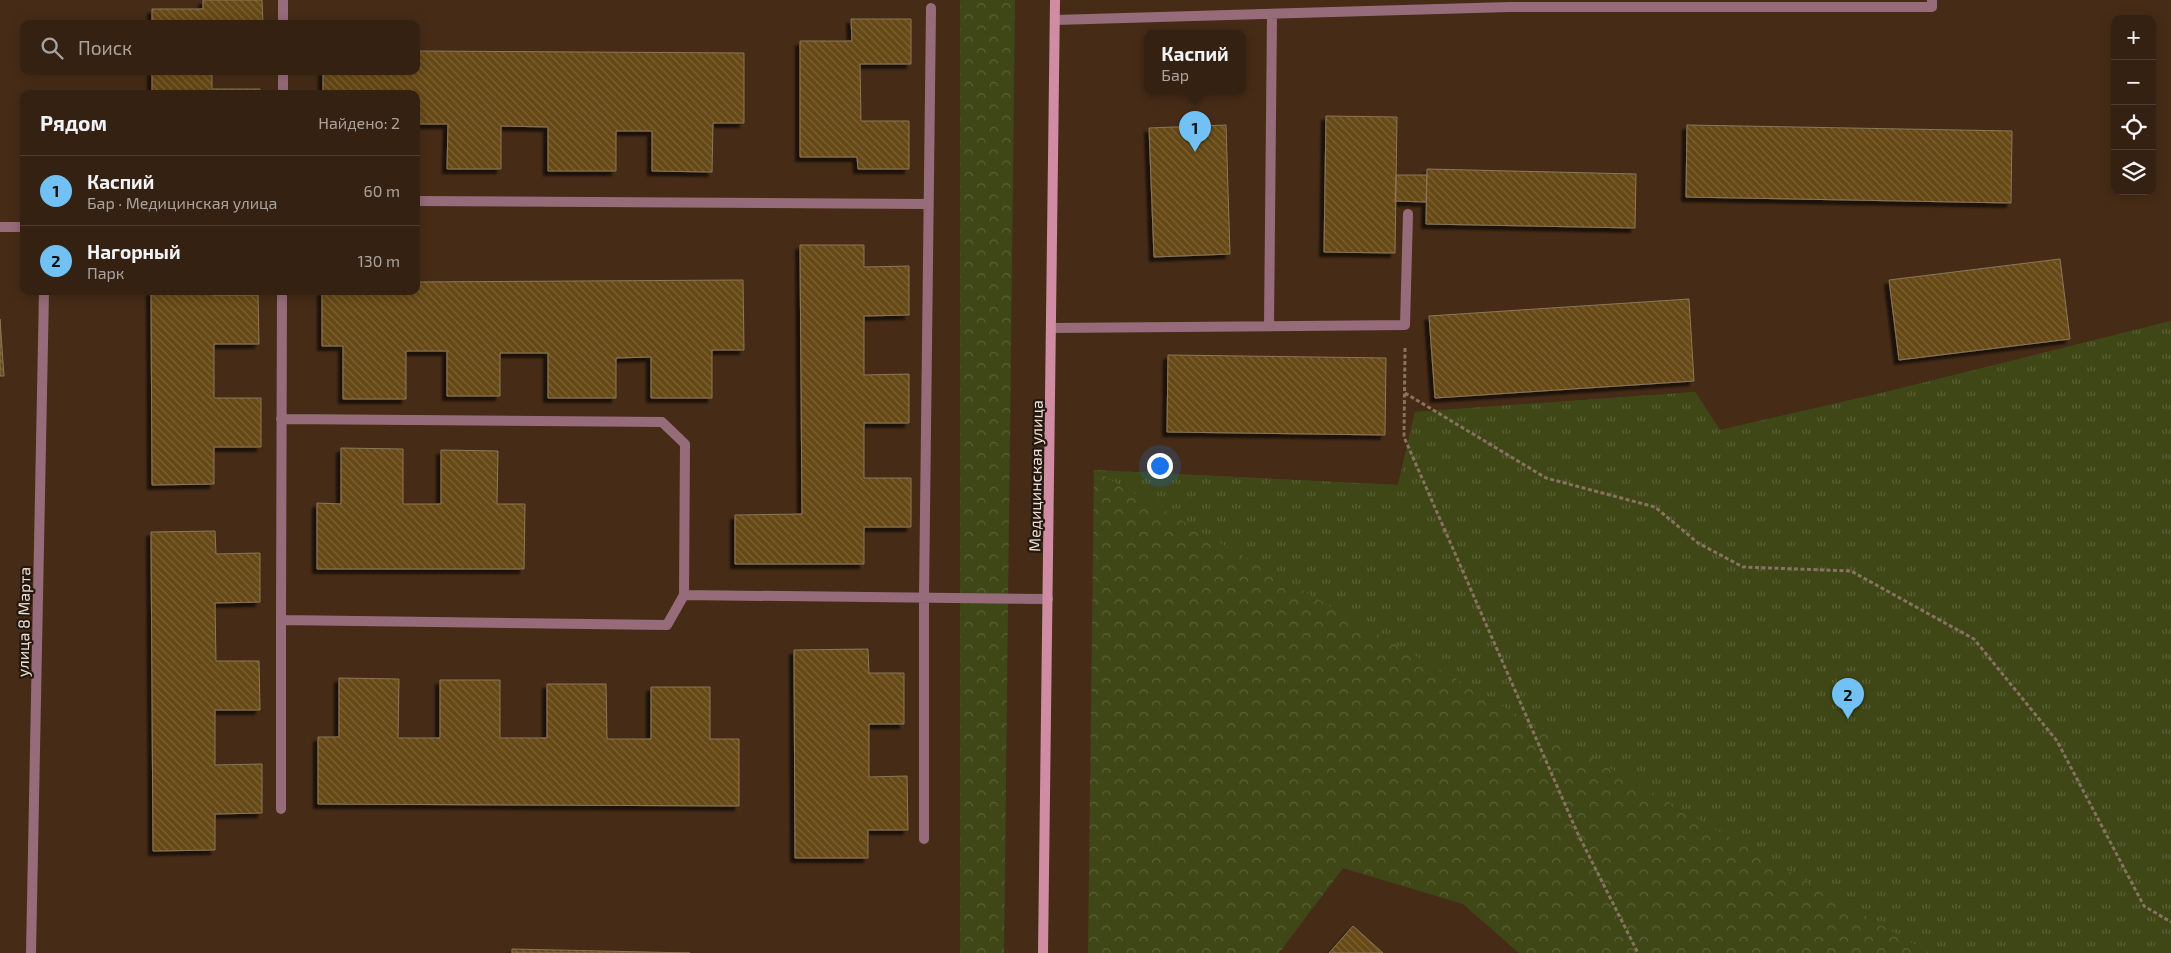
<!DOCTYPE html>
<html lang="ru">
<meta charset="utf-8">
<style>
:root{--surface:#342111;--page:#3c291a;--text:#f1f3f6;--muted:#a9a39f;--line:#4e3e31;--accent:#71c1f5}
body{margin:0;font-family:"Exo 2",sans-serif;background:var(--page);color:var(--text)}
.controls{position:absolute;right:15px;top:15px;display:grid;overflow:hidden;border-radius:10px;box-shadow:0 2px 12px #0003}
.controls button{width:45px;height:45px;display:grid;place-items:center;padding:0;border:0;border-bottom:1px solid var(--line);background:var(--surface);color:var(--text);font:25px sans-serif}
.you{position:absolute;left:1159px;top:465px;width:18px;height:18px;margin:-12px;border:4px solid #fff;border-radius:50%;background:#1a73e8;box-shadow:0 0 0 8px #1a73e833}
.badge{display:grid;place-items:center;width:32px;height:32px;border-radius:50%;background:var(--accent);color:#111;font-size:16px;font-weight:700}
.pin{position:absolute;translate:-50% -41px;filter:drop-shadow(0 1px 2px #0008)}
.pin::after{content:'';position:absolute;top:26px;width:18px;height:15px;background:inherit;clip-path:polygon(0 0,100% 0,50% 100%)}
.popup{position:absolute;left:1144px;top:30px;width:102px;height:65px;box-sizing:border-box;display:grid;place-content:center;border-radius:10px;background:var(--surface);filter:drop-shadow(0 1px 4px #0005);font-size:16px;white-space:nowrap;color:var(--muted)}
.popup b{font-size:19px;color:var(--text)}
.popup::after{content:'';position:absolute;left:50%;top:100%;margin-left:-10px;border:10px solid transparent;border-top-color:var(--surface)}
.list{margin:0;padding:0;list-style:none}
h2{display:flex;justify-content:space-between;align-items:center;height:65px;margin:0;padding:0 20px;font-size:21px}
h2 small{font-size:16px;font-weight:400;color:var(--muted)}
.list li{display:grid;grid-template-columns:32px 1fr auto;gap:15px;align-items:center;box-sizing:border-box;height:70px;padding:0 20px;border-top:1px solid var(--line)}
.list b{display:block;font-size:19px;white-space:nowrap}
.list p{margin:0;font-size:16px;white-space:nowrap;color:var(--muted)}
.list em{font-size:16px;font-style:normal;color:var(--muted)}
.icon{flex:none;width:28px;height:28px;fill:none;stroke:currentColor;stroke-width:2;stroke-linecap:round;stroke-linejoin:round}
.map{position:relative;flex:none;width:2171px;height:953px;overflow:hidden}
.search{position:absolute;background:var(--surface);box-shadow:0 2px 12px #0003;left:20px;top:20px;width:400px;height:55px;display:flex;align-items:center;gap:12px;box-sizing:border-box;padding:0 18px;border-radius:10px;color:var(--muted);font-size:19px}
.panel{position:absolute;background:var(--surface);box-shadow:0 2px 12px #0003;left:20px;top:90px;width:400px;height:205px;border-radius:10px}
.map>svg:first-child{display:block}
.forest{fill:url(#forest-crowns)}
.park{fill:url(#park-tufts)}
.building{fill:url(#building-back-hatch);stroke:#8b7759;filter:url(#shadow)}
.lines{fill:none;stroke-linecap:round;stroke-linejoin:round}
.path{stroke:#887260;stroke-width:3;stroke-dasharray:4 2.5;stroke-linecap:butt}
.service{stroke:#976c7a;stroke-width:10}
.minor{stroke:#976c7a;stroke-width:10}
.secondary{stroke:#cf8ca2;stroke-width:10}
.labels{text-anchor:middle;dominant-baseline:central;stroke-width:4.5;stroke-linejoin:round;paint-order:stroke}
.street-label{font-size:16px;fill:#f1e0d3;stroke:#23180f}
</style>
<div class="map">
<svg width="2171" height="953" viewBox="0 0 2171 953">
<defs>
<pattern id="forest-crowns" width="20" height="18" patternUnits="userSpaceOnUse" patternTransform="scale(1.25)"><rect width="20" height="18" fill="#3f4717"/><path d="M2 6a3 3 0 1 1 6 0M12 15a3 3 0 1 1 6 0" fill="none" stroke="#5b6138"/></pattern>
<pattern id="park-tufts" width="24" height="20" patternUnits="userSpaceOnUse" patternTransform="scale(1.25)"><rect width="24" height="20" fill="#3f4717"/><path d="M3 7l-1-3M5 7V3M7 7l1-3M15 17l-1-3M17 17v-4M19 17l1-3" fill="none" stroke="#5b6138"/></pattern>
<pattern id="building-back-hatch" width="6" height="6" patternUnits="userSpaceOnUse" patternTransform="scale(1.25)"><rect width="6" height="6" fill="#664916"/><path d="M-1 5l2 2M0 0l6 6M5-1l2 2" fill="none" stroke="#7c6337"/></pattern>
<filter id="shadow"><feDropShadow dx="-4.5" dy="4.5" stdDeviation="1" flood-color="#0009"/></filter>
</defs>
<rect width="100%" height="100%" fill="#462c17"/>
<path class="forest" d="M960 0H1015L1004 953H960Z
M2171 321V953H1519L1463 904 1343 868 1279 953H1088L1094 470 1398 485 1415 412 1695 392 1720 430 1890 391Z"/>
<path class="park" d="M2171 321V953H1930L1094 470 1398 485 1415 412 1695 392 1720 430 1890 391Z"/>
<path class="building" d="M203 0H262L263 24H152V9H203Z
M851 19H911V64H860L861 121H909V169H858L857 157H800V41H852Z
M416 51 744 53V123H713L712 172 652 171V131H616V171H548V127L501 126V169H447L448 124H416V94H323V71H416Z
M152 71H212V89H260V94H152Z
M1326 116 1397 117 1395 253 1324 252Z
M1226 125 1230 254 1154 257 1149 128Z
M1687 125 2012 131 2011 203 1686 197Z
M1427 169 1636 174 1635 228 1426 224Z
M1396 175H1427L1426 202 1395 201Z
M800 245H864V267L909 266V315L864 316V375L909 374V423H864V478H911V527H864V564H735V515L802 514Z
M2060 259 2070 339 1899 360 1889 280Z
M743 280 744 350H712V398H651V357L616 358V398H548V353H500V396H447V351H406V399H343V346H322V291H416V282Z
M151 291H214V295H258L259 344H214V398H261V447H214V484L152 485Z
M1689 299 1694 381 1435 398 1429 316Z
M0 319 4 376H0Z
M1168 355 1386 358 1385 435 1167 432Z
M341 448 403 449V504H441V450L498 451 497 504H525L524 569H317V503L341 504Z
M215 531 216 554 260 553V602L215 603 216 661H259L260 710H215V765L262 764V813L215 814V850L153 851 151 532Z
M868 649 869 673H904V724H869V777L907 776 908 830H868V858H795L794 650Z
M339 678 399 679 398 738H440V680H500V738H547V684H606L607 739H651V687H710V739H739V806L318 804V737H339Z
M1353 926 1383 953H1329Z
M512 949 690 953H512Z"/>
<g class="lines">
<path class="path" d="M1405 348 1404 437 1578 834 1638 953
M1405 393 1546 478 1655 507 1698 543 1743 567 1851 571 1974 639 2057 741 2144 906 2171 922"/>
<path class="service" d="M1055 20 1510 7H1932V0
M283 24V0
M283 94V71
M416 201 928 204
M282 291 281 620 667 625 684 595 1048 599
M1269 326 1272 14
M1051 328 1405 325 1408 214
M281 419 662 422 685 444 684 595
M281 620V809
M924 839V597L931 8"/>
<path class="minor" d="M0 227H24
M31 953 44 291"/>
<path class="secondary" d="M1043 953 1055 0"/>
</g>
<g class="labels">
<g class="street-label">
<text transform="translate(1035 476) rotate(-89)">Медицинская улица</text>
<text transform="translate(23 622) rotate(-89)">улица 8 Марта</text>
</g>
</g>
</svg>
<div class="controls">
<button>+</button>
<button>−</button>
<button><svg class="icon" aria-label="locate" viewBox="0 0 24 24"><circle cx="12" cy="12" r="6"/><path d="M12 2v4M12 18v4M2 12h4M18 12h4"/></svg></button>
<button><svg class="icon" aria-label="layers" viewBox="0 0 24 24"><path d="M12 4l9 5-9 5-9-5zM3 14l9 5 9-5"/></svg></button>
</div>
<div class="you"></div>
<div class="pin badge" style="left:1195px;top:152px">1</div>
<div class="popup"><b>Каспий</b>Бар</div>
<div class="pin badge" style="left:1848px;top:719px">2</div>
<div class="search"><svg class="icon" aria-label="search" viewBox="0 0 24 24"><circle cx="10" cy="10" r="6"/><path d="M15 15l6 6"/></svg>Поиск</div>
<section class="panel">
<h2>Рядом<small>Найдено: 2</small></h2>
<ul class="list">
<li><span class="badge">1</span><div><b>Каспий</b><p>Бар · Медицинская улица</p></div><em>60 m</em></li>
<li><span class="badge">2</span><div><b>Нагорный</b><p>Парк</p></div><em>130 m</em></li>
</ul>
</section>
</div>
